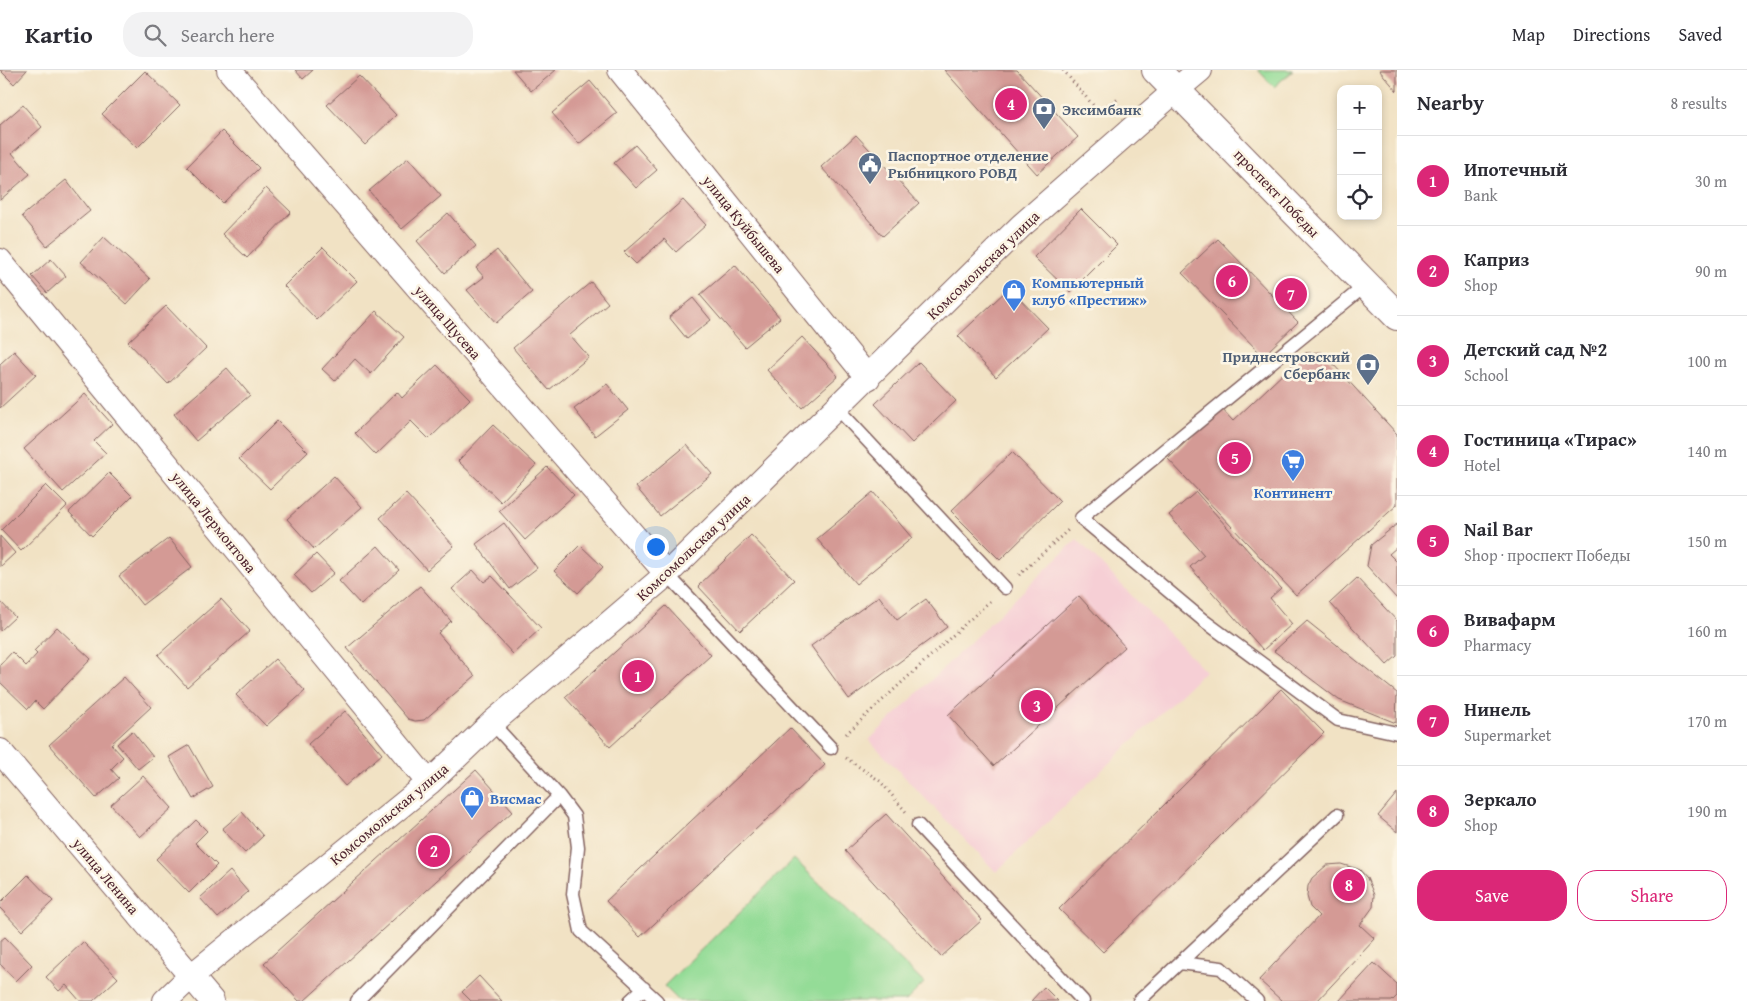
<!DOCTYPE html>
<meta charset="utf-8">
<style>
:root{--surface:#fff;--page:#f2f2f3;--text:#2b2b33;--muted:#7c7c81;--line:#e1e1e2;--accent:#db2777}
body{margin:0;font-family:"Gentium Book Plus",serif;background:var(--page);color:var(--text)}
.controls{position:absolute;right:15px;top:15px;display:grid;overflow:hidden;border-radius:10px;box-shadow:0 2px 8px #0003}
.controls button{width:45px;height:45px;display:grid;place-items:center;padding:0;border:0;border-bottom:1px solid var(--line);background:var(--surface);color:var(--text);font:25px sans-serif}
.you{position:absolute;left:655px;top:476px;width:18px;height:18px;margin:-12px;border:4px solid #fff;border-radius:50%;background:#1a73e8;box-shadow:0 0 0 8px #1a73e833}
.badge{display:grid;place-items:center;width:32px;height:32px;border-radius:50%;background:var(--accent);color:#fff;font-size:16px;font-weight:700}
.pin{position:absolute;translate:-50% -50%;border:2px solid #fff;box-shadow:0 1px 5px #0006}
.list{margin:0;padding:0;list-style:none}
h2{display:flex;justify-content:space-between;align-items:center;height:65px;margin:0;padding:0 20px;font-size:21px}
h2 small{font-size:16px;font-weight:400;color:var(--muted)}
.list li{display:grid;grid-template-columns:32px 1fr auto;gap:15px;align-items:center;box-sizing:border-box;height:90px;padding:0 20px;border-top:1px solid var(--line)}
.list b{display:block;font-size:19px;white-space:nowrap}
.list p{margin:0;font-size:16px;white-space:nowrap;color:var(--muted)}
.list em{font-size:16px;font-style:normal;color:var(--muted)}
.actions{display:flex;gap:10px;padding:15px 20px}
.actions a{flex:1;padding:11px 0;border:1px solid var(--accent);border-radius:20px;text-align:center;font-size:18px;color:var(--accent)}
.actions .main{background:var(--accent);color:#fff}
.icon{flex:none;width:28px;height:28px;fill:none;stroke:currentColor;stroke-width:2;stroke-linecap:round;stroke-linejoin:round}
.map{position:relative;flex:none;width:1397px;height:931px;overflow:hidden}
header{display:flex;align-items:center;gap:30px;box-sizing:border-box;height:70px;padding:0 25px;background:var(--surface);border-bottom:1px solid var(--line)}
header strong{font-size:24px}
nav{display:flex;gap:28px;margin-inline-start:auto;font-size:18px}
.search{width:350px;height:45px;background:var(--page);display:flex;align-items:center;gap:12px;box-sizing:border-box;padding:0 18px;border-radius:20px;color:var(--muted);font-size:19px}
main{display:flex}
aside{flex:1;background:var(--surface)}
.map>svg:first-child{display:block}
.built{fill:#f6cfd5}
.green{fill:#94dc97;stroke:#6f7e61}
.building{fill:#d49a95}
.lines{fill:none;stroke-linecap:round;stroke-linejoin:round}
.service-casing{stroke:#846361;stroke-width:15}
.minor-casing{stroke:#846361;stroke-width:26}
.tertiary-casing{stroke:#846361;stroke-width:30}
.path{stroke:#846361;stroke-width:3;stroke-dasharray:1 4;stroke-linecap:butt}
.service{stroke:#fff;stroke-width:12}
.minor{stroke:#fff;stroke-width:24}
.tertiary{stroke:#fff;stroke-width:28}
.labels{text-anchor:middle;dominant-baseline:central;stroke-width:5;stroke-linejoin:round;paint-order:stroke}
.service-label{font-size:15px;font-weight:bold;fill:#4e5e75;stroke:#fcf5e5;text-anchor:start}
.street-label{font-size:15px;fill:#4a1f2b;stroke:#fcf5e5}
.shop-label{font-size:15px;font-weight:bold;fill:#366cbe;stroke:#fcf5e5;text-anchor:start}
</style>
<header>
<strong>Kartio</strong>
<div class="search"><svg class="icon" aria-label="search" viewBox="0 0 24 24"><circle cx="10" cy="10" r="6"/><path d="M15 15l6 6"/></svg>Search here</div>
<nav><a>Map</a><a>Directions</a><a>Saved</a></nav>
</header>
<main>
<div class="map">
<svg width="1397" height="931" viewBox="0 0 1397 931">
<rect width="100%" height="100%" fill="#fcf5e5"/>
<filter id="ink" filterUnits="userSpaceOnUse"><feTurbulence type="fractalNoise" baseFrequency=".02" numOctaves="2"/><feDisplacementMap in="SourceGraphic" scale="10" xChannelSelector="R" yChannelSelector="G"/><feConvolveMatrix kernelMatrix="1 2 1 2 8 2 1 2 1" color-interpolation-filters="sRGB"/></filter>
<filter id="wash" filterUnits="userSpaceOnUse"><feTurbulence type="fractalNoise" baseFrequency=".0096" numOctaves="4" result="noise"/><feDisplacementMap in="SourceGraphic" scale="20" xChannelSelector="R" yChannelSelector="G"/><feGaussianBlur stdDeviation="1.12" result="paint"/><feColorMatrix in="noise" values="0 0 0 0 0 0 0 0 0 0 0 0 0 0 0 0 0 1.4 0 .05"/><feComposite in="paint" operator="in"/></filter>
<g filter="url(#wash)">
<rect width="100%" height="100%" fill="#f1e2c4"/>
<path class="built" d="M1077 469 1205 601 996 802 869 670Z"/>
<path class="green" d="M1258 0H1293L1274 17Z
M794 789 924 913 906 931H679L664 916Z"/>
<g id="blocks">
<path class="building" d="M0 0H27L14 14Z
M295 0H313L303 9Z
M513 0H556L531 21Z
M944 0H1017L1078 67 1037 104Z
M1379 0H1397V21Z
M145 1 180 35 137 78 102 44Z
M359 6 396 45 365 75 327 35Z
M590 11 617 43 579 74 552 43Z
M23 35 42 57 12 83 30 104 0 130V55Z
M222 61 259 98 223 133 187 97Z
M856 65 919 133 883 166 821 97Z
M635 75 657 100 636 118 614 93Z
M408 88 441 126 402 159 369 121Z
M66 110 90 141 47 176 22 146Z
M266 118 291 142 247 188 222 164Z
M683 130 706 155 676 182 664 169 636 194 624 182Z
M1081 139 1117 175 1070 222 1034 187Z
M448 143 476 176 445 203 417 171Z
M104 167 150 209 127 234 81 192Z
M1218 169 1298 252 1263 286 1182 203Z
M323 177 357 211 317 250 284 216Z
M497 180 532 222 496 253 467 220 484 207 476 198Z
M51 189 66 206 47 223 32 206Z
M735 195 780 248 745 277 700 225Z
M591 212 608 233 570 265 589 287 549 320 513 278Z
M1009 218 1048 258 996 307 958 266Z
M693 228 711 250 687 269 669 247Z
M166 236 206 278 168 314 128 272Z
M376 241 404 267 371 304 355 289 335 311 322 299Z
M802 267 838 306 802 338 767 300Z
M14 281 36 305 0 338V294Z
M1322 282 1397 364V435L1296 525 1168 389 1221 338 1233 351 1305 283Z
M919 292 956 331 912 373 875 334Z
M437 295 470 329 429 369 411 351 376 385 355 363 397 322 402 328Z
M227 298 250 325 196 371 174 344Z
M607 314 628 340 595 366 574 339Z
M85 324 112 354 94 371 106 383 63 422 24 379Z
M277 351 308 382 270 419 239 389Z
M493 355 536 395 501 432 458 391Z
M687 375 712 404 660 446 636 417Z
M1012 382 1060 431 1000 490 951 441Z
M547 397 574 425 525 470 499 441Z
M109 403 132 426 92 466 69 442Z
M334 406 362 437 314 479 287 449Z
M46 415 67 436 21 481 1 460Z
M873 422 912 468 856 514 817 469Z
M1196 422 1281 518 1270 528 1292 554 1263 580 1190 497 1204 485 1169 445Z
M406 424 454 476 427 500 380 448Z
M504 453 537 498 510 519 476 474Z
M1397 454V477L1389 484 1397 492V529L1367 496 1371 475Z
M751 465 794 510 740 561 698 516Z
M0 466 15 483 0 497Z
M169 468 192 497 142 535 119 506Z
M580 475 603 497 578 523 554 501Z
M378 476 399 500 361 535 339 511Z
M316 484 334 503 311 523 294 505Z
M473 500 484 512 492 506 541 558 513 584 452 519Z
M1357 508 1397 551V586L1387 595 1330 533Z
M420 516 451 551 438 563 475 606 424 650 415 651 408 649 347 578Z
M879 526 897 550 926 529 947 557 849 629 811 576Z
M1079 526 1125 577 994 696 948 645Z
M221 529 250 561 187 617 158 585Z
M0 531 15 547 0 561Z
M666 536 711 585 610 677 565 627Z
M1307 551 1397 623 1396 653 1339 630 1274 581Z
M57 557 91 589 43 639 35 631 28 639 0 612V595L12 582 26 596 37 584 34 581Z
M275 589 305 621 266 656 236 625Z
M124 607 151 637 111 674 123 687 111 699 119 708 96 728 49 675Z
M1281 619 1324 663 1103 882 1059 839Z
M345 641 382 684 345 716 308 674Z
M790 658 825 695 640 867 606 831Z
M132 661 153 687 138 699 117 674Z
M189 675 213 717 193 729 169 687Z
M476 700 513 741 304 931H299L264 893Z
M143 706 172 738 140 767 111 735Z
M1397 723V762L1378 746Z
M242 742 263 766 245 783 222 759Z
M886 744 982 850 941 887 845 781Z
M196 750 207 761 195 773 217 795 189 823 156 789Z
M1341 794 1360 800 1367 808 1374 825 1373 837 1360 855 1375 869 1317 931H1282L1259 910 1319 846 1310 837 1307 826 1308 816 1312 808 1327 795Z
M230 801 248 822 218 848 200 828Z
M28 805 53 831 22 861 0 838V833Z
M5 867 32 895 16 911 0 894V871Z
M83 872 118 908 93 931H80L66 915 59 921 46 907Z
M1374 893 1397 914V926L1392 931H1339Z
M479 906 502 931H471L462 922Z
M1044 917 1058 931H1031Z"/>
</g>
</g>
<g filter="url(#ink)">
<use href="#blocks" fill-opacity="0" stroke="#846361" stroke-width="1"/>
<g class="lines">
<g class="service-casing">
<path id="service" d="M1366 215 1081 448 1203 550 1338 650 1397 663
M837 338 1005 518
M667 504 831 678
M492 653 559 726 574 746 578 777 573 824 581 861 657 931
M918 755 1083 931
M1180 893 1221 898 1257 931
M357 931 559 726
M630 931 644 918
M1139 931 1337 745"/>
</g>
<g class="minor-casing">
<path id="minor" d="M229 0 667 504
M620 0 868 308
M0 191 429 713
M0 681 212 931
M165 931 190 907 429 713 492 653 667 504 1021 156 1176 20 1200 0"/>
</g>
<g class="tertiary-casing">
<path id="tertiary" d="M1156 0 1397 246"/>
</g>
<path class="path" d="M1063 0 1098 41 1120 28
M1019 505 1068 460
M846 664 990 531
M846 688 880 711 906 742"/>
<use href="#service" class="service"/>
<use href="#minor" class="minor"/>
<use href="#tertiary" class="tertiary"/>
</g>
</g>
<defs>
<g id="bank-pin" transform="scale(1.25)"><path d="M0 17L-7.5 6A9.5 9.5 0 1 1 7.5 6Z" fill="#5c6f8a" stroke="#fcf5e5"/><path d="M-6-4H6V4H-6ZM0-2.3a2.3 2.3 0 1 0 0 4.6a2.3 2.3 0 1 0 0-4.6Z" fill="#fff"/></g>
<g id="civic-pin" transform="scale(1.25)"><path d="M0 17L-7.5 6A9.5 9.5 0 1 1 7.5 6Z" fill="#5c6f8a" stroke="#fcf5e5"/><path d="M-.6-6.5H3V-4.5H.6V-3L4-1V1h2V6H-6V1h2V-1L-.6-3ZM-1.2 2.5V6h2.4V2.5Z" fill="#fff"/></g>
<g id="shop-pin" transform="scale(1.25)"><path d="M0 17L-7.5 6A9.5 9.5 0 1 1 7.5 6Z" fill="#3f7fe0" stroke="#fcf5e5"/><path d="M-5-2.5h2.3a2.7 3.5 0 0 1 5.4 0H5L5.5 6h-11ZM-1.5-2.5h3a1.5 2.3 0 0 0-3 0Z" fill="#fff"/></g>
<g id="supermarket-pin" transform="scale(1.25)"><path d="M0 17L-7.5 6A9.5 9.5 0 1 1 7.5 6Z" fill="#3f7fe0" stroke="#fcf5e5"/><path d="M-6-5.5h2.5l.6 2H6L4.5 2H-2.5L-4.4-4H-6ZM-1.5 3.2a1.3 1.3 0 1 0 .1 0ZM3 3.2a1.3 1.3 0 1 0 .1 0Z" fill="#fff"/></g>
</defs>
<g fill-rule="evenodd">
<use href="#bank-pin" x="1044" y="39"/>
<use href="#civic-pin" x="870" y="94"/>
<use href="#shop-pin" x="1014" y="221"/>
<use href="#bank-pin" x="1368" y="295"/>
<use href="#supermarket-pin" x="1293" y="391"/>
<use href="#shop-pin" x="472" y="728"/>
</g>
<g class="labels">
<g class="service-label">
<text x="1062" y="39">Эксимбанк</text>
<text x="888" y="85">Паспортное отделение<tspan x="888" dy="17">Рыбницкого РОВД</tspan></text>
<text x="1350" y="286" text-anchor="end">Приднестровский<tspan x="1350" dy="17">Сбербанк</tspan></text>
</g>
<g class="street-label">
<text transform="translate(1277 123) rotate(46)">проспект Победы</text>
<text transform="translate(744 154) rotate(51)">улица Куйбышева</text>
<text transform="translate(983 195) rotate(-44)">Комсомольская улица</text>
<text transform="translate(448 252) rotate(49)">улица Щусева</text>
<text transform="translate(214 452) rotate(51)">улица Лермонтова</text>
<text transform="translate(693 477) rotate(-43)">Комсомольская улица</text>
<text transform="translate(389 744) rotate(-40)">Комсомольская улица</text>
<text transform="translate(106 806) rotate(50)">улица Ленина</text>
</g>
<g class="shop-label">
<text x="1032" y="212">Компьютерный<tspan x="1032" dy="17">клуб «Престиж»</tspan></text>
<text x="1293" y="422" text-anchor="middle">Континент</text>
<text x="490" y="728">Висмас</text>
</g>
</g>
</svg>
<div class="controls">
<button>+</button>
<button>−</button>
<button><svg class="icon" aria-label="locate" viewBox="0 0 24 24"><circle cx="12" cy="12" r="6"/><path d="M12 2v4M12 18v4M2 12h4M18 12h4"/></svg></button>
</div>
<div class="you"></div>
<div class="pin badge" style="left:638px;top:606px">1</div>
<div class="pin badge" style="left:434px;top:781px">2</div>
<div class="pin badge" style="left:1037px;top:636px">3</div>
<div class="pin badge" style="left:1011px;top:34px">4</div>
<div class="pin badge" style="left:1235px;top:388px">5</div>
<div class="pin badge" style="left:1232px;top:211px">6</div>
<div class="pin badge" style="left:1291px;top:224px">7</div>
<div class="pin badge" style="left:1349px;top:815px">8</div>
</div>
<aside>
<h2>Nearby<small>8 results</small></h2>
<ul class="list">
<li><span class="badge">1</span><div><b>Ипотечный</b><p>Bank</p></div><em>30 m</em></li>
<li><span class="badge">2</span><div><b>Каприз</b><p>Shop</p></div><em>90 m</em></li>
<li><span class="badge">3</span><div><b>Детский сад №2</b><p>School</p></div><em>100 m</em></li>
<li><span class="badge">4</span><div><b>Гостиница «Тирас»</b><p>Hotel</p></div><em>140 m</em></li>
<li><span class="badge">5</span><div><b>Nail Bar</b><p>Shop · проспект Победы</p></div><em>150 m</em></li>
<li><span class="badge">6</span><div><b>Вивафарм</b><p>Pharmacy</p></div><em>160 m</em></li>
<li><span class="badge">7</span><div><b>Нинель</b><p>Supermarket</p></div><em>170 m</em></li>
<li><span class="badge">8</span><div><b>Зеркало</b><p>Shop</p></div><em>190 m</em></li>
</ul>
<div class="actions"><a class="main">Save</a><a>Share</a></div>
</aside>
</main>
